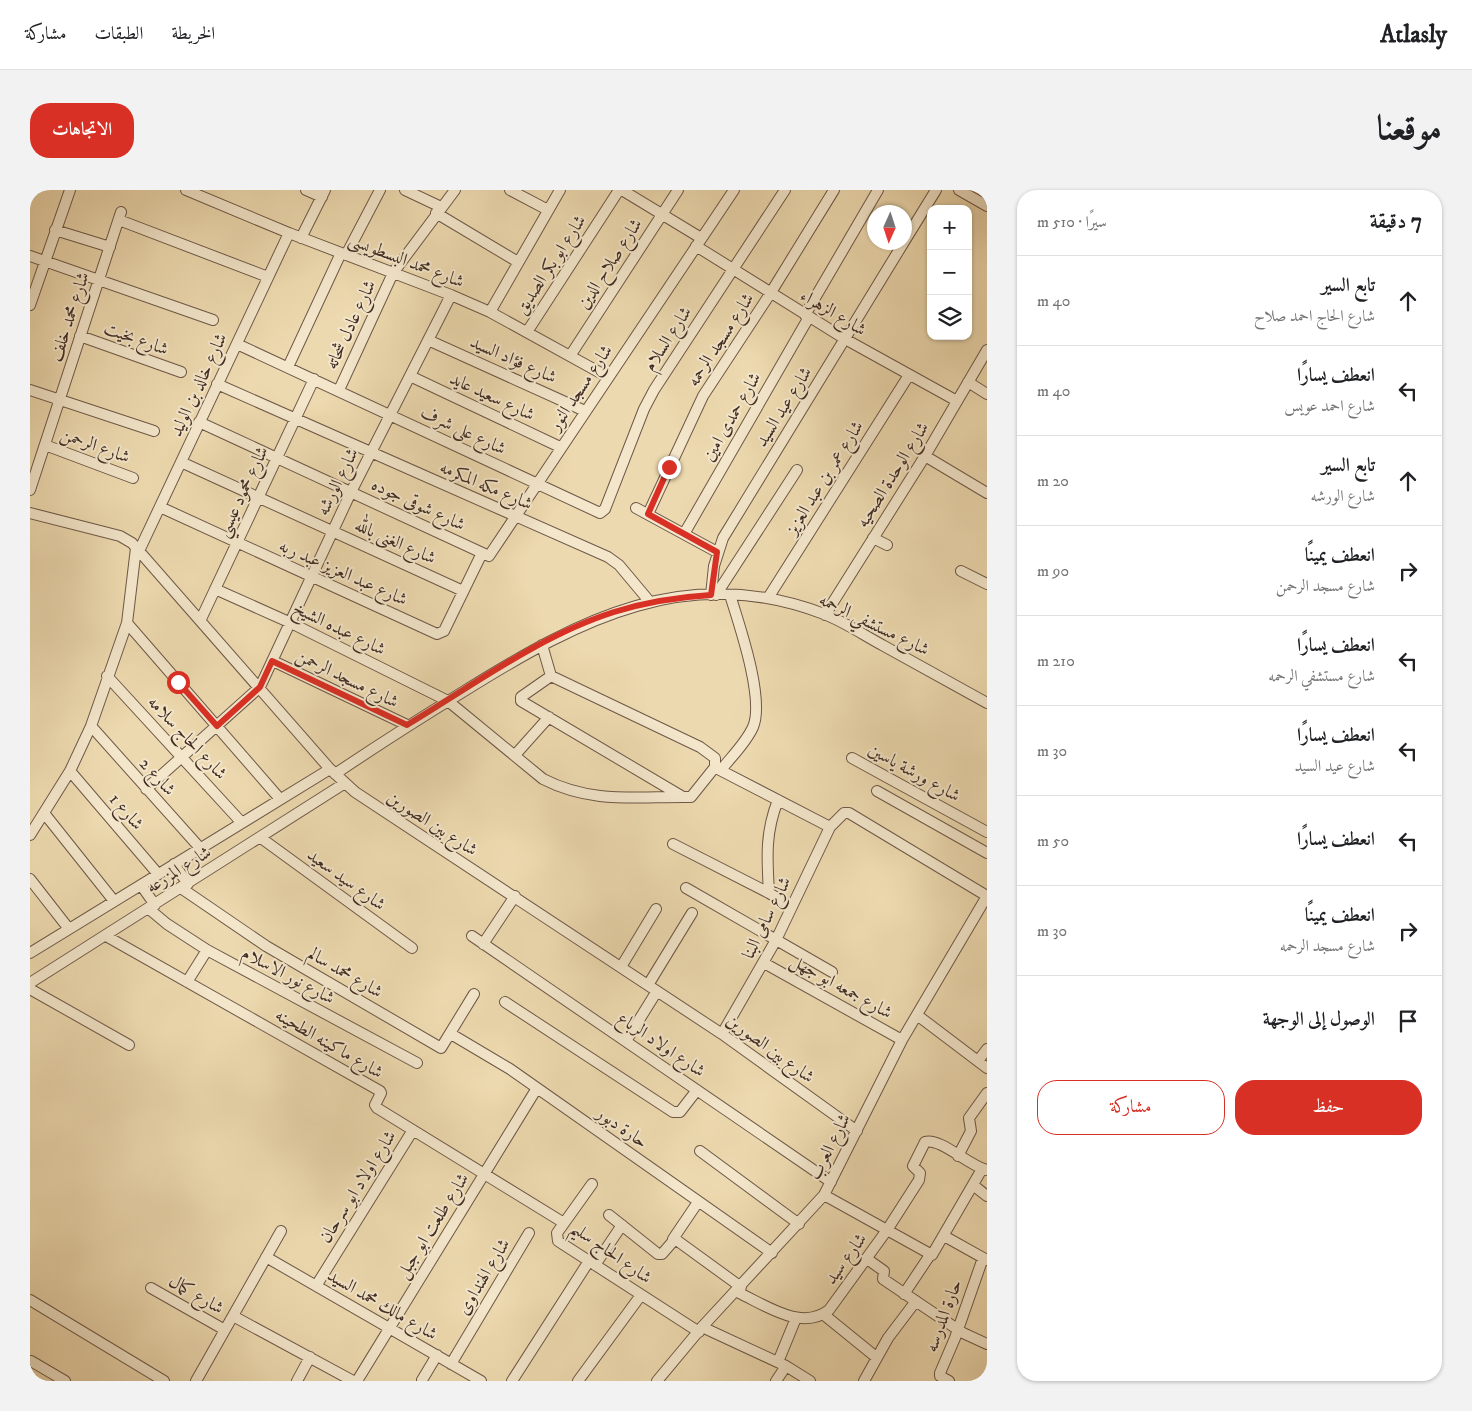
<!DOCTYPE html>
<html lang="ar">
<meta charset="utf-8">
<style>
:root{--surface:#fff;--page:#f2f2f2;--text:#202124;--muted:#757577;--line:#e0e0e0;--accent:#d93025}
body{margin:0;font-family:"IM FELL DW Pica",Amiri,serif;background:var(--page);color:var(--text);direction:rtl}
.controls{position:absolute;right:15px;top:15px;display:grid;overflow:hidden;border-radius:10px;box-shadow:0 1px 4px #0004}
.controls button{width:45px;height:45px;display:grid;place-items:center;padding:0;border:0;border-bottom:1px solid var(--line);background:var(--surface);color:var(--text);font:25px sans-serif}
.compass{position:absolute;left:837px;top:15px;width:45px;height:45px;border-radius:50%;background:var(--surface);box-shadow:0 1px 4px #0004;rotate:183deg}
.stop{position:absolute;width:15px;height:15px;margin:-11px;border:4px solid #d93025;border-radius:50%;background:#fff}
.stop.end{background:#d93025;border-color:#fff;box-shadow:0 1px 5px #0008}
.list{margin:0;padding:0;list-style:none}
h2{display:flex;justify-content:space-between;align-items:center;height:65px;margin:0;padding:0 20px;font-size:21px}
h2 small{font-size:16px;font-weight:400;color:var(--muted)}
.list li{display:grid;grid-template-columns:32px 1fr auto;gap:15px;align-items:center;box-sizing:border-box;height:90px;padding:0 20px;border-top:1px solid var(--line)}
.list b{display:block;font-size:19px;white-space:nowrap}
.list p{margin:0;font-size:16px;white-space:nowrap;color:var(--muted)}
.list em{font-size:16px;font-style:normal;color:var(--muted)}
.actions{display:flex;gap:10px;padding:15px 20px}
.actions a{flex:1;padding:11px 0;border:1px solid var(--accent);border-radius:20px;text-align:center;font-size:18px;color:var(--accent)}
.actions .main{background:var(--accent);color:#fff}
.icon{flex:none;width:28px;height:28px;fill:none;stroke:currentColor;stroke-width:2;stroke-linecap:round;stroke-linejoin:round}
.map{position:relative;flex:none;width:957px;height:1191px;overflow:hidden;direction:ltr;border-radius:20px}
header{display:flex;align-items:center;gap:30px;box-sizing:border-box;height:70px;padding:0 25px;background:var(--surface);border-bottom:1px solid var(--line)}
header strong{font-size:24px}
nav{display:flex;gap:28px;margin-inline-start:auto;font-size:18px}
.intro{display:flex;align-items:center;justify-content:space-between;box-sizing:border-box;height:120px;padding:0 30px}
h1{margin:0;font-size:35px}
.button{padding:12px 22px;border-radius:20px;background:var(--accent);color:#fff;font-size:18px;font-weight:700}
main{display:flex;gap:30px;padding:0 30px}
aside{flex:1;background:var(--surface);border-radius:20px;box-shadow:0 1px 4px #0004}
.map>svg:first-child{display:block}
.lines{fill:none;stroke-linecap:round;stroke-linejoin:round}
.minor-casing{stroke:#6d5847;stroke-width:12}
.minor{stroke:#f3e6cb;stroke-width:10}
.route{stroke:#d93025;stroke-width:6}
.labels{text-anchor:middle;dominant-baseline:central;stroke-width:4;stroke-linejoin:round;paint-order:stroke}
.street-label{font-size:18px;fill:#422d24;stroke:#f3e6cb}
</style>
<header>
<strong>Atlasly</strong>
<nav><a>الخريطة</a><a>الطبقات</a><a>مشاركة</a></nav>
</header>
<div class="intro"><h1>موقعنا</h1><a class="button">الاتجاهات</a></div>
<main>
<aside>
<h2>7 دقيقة<small>سيرًا · 510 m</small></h2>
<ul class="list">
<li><svg class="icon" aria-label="ahead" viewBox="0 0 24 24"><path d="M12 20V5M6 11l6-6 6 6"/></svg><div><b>تابع السير</b><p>شارع الحاج احمد صلاح</p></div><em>40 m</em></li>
<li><svg class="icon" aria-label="left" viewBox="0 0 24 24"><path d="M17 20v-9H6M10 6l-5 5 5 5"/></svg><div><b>انعطف يسارًا</b><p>شارع احمد عويس</p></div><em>40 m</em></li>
<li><svg class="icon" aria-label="ahead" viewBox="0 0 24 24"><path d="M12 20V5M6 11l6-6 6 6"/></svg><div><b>تابع السير</b><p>شارع الورشه</p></div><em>20 m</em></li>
<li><svg class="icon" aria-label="right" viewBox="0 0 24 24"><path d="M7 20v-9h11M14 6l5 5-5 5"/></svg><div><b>انعطف يمينًا</b><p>شارع مسجد الرحمن</p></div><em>90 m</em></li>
<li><svg class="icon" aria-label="left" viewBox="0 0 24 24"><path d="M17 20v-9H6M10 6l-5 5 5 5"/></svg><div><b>انعطف يسارًا</b><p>شارع مستشفي الرحمه</p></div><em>210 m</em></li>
<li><svg class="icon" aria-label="left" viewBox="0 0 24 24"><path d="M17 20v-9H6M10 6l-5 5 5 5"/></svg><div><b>انعطف يسارًا</b><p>شارع عيد السيد</p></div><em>30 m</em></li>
<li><svg class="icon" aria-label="left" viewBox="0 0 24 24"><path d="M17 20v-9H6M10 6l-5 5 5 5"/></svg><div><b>انعطف يسارًا</b></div><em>50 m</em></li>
<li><svg class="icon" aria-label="right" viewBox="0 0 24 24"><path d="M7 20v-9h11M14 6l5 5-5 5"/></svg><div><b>انعطف يمينًا</b><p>شارع مسجد الرحمه</p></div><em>30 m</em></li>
<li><svg class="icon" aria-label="arrive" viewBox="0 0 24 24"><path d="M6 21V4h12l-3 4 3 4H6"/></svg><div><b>الوصول إلى الوجهة</b></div></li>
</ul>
<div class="actions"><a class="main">حفظ</a><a>مشاركة</a></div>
</aside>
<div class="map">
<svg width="957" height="1191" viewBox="0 0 957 1191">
<rect width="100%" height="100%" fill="#edd9af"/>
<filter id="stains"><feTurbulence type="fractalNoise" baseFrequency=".004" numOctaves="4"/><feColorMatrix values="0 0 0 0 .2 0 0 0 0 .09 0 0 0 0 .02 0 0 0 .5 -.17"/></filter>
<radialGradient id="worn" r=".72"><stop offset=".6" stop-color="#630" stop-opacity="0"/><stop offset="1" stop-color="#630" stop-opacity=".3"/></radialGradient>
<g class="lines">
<g class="minor-casing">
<path id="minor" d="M156 0 259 43 421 105 460 122 578 187
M276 0 292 7
M375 0 411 17
M480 0 518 20
M592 0 671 48
M929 0 957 16
M406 23 488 72
M89 30 238 87
M25 40 80 57
M271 48 295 0
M874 52 906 0
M666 56 815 149 927 211
M316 65 350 0
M0 66 183 130
M0 115 40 0
M460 122 530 0
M775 125 848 0
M497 142 589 0
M50 146 151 182
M398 150 555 221
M207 154 570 323 575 319 614 219 624 200 755 0
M540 166 648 0
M258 177 311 63
M380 186 530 257
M938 192 957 204
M187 194 578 367 589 375 620 412
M0 200 124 241
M309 200 363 83 425 0
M169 232 459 366 704 0
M15 255 103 288
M895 266 957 303
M151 272 433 401
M0 300 91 22
M130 317 407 444 414 441 452 363
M606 318 687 362
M0 323 90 346 102 353 300 579 325 602 692 844 827 941
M618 324 673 206 740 104 804 0
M654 344 779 127
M843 348 857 355
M109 361 259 43
M931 381 957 394
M185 399 261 433 418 511 513 589C560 613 602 607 653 607
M681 405 684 376 693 348 874 52
M686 405 767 280
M738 408 879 185
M795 425 895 266 957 160
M171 429 284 189
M97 433 250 609
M512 455 521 486 670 557 685 568V577L661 607H653L491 511V507L521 486
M243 471 377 535
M77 486 212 633
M61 536 170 658
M485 565 519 527
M822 568 957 642
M686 578 800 637
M691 580C701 567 716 553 723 537 735 509 709 434 700 405
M40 581 128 684
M305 584C348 555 392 527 436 500 550 429 658 372 794 424 815 432 835 446 854 456 889 475 923 494 957 513
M116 599 230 497 321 302 421 105
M847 601 957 663
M748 610C735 643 737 668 739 703L761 716
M14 623 84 711
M0 645 40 581 61 536 97 433 106 358
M231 648 382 758
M643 654 739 703
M144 674 158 694
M0 689 39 739
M111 695 125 715
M151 698 236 756 411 858 444 804
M656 698 802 782
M119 719 137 734 177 760 387 873
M76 746 350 901 351 903 345 915 347 918 534 1033
M442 746 801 992
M453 754 485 706
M0 763 300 579
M734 773 872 850
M591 777 626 719
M157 792 177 760
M0 793 315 593
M618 795 662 723
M0 799 99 855
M475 812 643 922H650L667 900
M887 825 957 878
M421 844 480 879 742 1063
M692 844 746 750 800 637 814 623H819L957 706
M596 851 627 801
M948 871 957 859
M670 961 769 1034
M928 966 941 941 939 928 957 903
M562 994 527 1043 528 1051 669 1142
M943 995 957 1006
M794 1005 902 1065 952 979
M579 1025 628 1064H632L645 1049 711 1097
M914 1046 957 1070
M643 1049 668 1012
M236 1067 451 1191
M837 1069 854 1081 853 1089 933 1143 957 1154
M565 1075 592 1035
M286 1096 383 940
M121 1098 195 1140
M707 1102C734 1114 771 1142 799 1120L857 1040 889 990 890 983 883 976 895 952C910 947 939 976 957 980
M874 1104 900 1065
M0 1110 134 1191
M793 1124 846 1167
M203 1126 323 1191
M672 1137 756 1176 780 1191
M1 1171 35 1191
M748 1172 766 1128
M421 1174 499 1043
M392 1190 407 1165
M166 1191 251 1041
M267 1191 280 1167
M327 1191 507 898
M482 1191 559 1071
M548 1191 611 1105
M627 1191 672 1137 794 1005 872 850 957 706
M746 1191 756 1176
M834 1191 858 1148 886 1111
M919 1191 910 1186V1183L925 1148 953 1068"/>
</g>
<use href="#minor" class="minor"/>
</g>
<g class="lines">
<path class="route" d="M148 492 187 536 230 497 242 471 377 535C442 496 511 445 584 422 616 412 648 407 681 405L687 362 618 324 639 277"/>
</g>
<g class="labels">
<g class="street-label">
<text transform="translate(376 71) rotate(21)">شارع محمد البسطويسى</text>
<text transform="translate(580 74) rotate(-57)">شارع صلاح الدين</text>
<text transform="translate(521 75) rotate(-57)">شارع ابو بكر الصديق</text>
<text transform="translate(803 123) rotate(31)">شارع الزهراء</text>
<text transform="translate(40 127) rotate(-72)">شارع محمد خلف</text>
<text transform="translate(321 135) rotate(-65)">شارع عادل شحاته</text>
<text transform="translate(106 149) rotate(20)">شارع بخيت</text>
<text transform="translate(638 149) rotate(-57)">شارع السلام</text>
<text transform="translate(691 150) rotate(-57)">شارع مسجد الرحمه</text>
<text transform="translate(483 170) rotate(24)">شارع فؤاد السيد</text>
<text transform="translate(169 195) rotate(-65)">شارع خالد بن الوليد</text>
<text transform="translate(551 198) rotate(-56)">شارع مسجد النور</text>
<text transform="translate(462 207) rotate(25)">شارع سعيد عايد</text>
<text transform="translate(754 217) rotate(-58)">شارع عيد السيد</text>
<text transform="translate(702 227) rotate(-60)">شارع حمدى امين</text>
<text transform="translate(433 241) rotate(25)">شارع على شرف</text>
<text transform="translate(65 256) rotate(20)">شارع الرحمن</text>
<text transform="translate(863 285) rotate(-58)">شارع الوحدة الصحيه</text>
<text transform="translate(795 288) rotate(-58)">شارع عمر بن عبد العزيز</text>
<text transform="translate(308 292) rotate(-64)">شارع الورشه</text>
<text transform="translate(456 296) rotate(23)">شارع مكه المكرمه</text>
<text transform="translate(213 302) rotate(-65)">شارع محمود عيسي</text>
<text transform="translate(388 315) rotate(25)">شارع شوقى جوده</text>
<text transform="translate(365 352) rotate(24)">شارع الغنى بالله</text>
<text transform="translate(313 383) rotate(24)">شارع عبد العزيز عبد ربه</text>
<text transform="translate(844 435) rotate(26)">شارع مستشفي الرحمه</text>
<text transform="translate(309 439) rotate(26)">شارع عبده الشيخ</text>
<text transform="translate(317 489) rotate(26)">شارع مسجد الرحمن</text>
<text transform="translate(157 548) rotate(47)">شارع الحاج سلامه</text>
<text transform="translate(884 583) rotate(29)">شارع ورشة ياسين</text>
<text transform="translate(127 587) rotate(48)">شارع 2</text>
<text transform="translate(96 622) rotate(49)">شارع 1</text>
<text transform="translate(402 634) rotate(33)">شارع بين الصورين</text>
<text transform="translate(149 680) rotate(-32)">شارع المزرعه</text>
<text transform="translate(316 690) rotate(36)">شارع سيد سعيد</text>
<text transform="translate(737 728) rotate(-64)">شارع سامى البنا</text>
<text transform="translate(315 783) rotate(30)">شارع محمد سالم</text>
<text transform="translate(258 786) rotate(28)">شارع نور الاسلام</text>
<text transform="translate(811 797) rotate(29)">شارع جمعه ابو جهل</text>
<text transform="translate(299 854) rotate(30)">شارع ماكينه الطحينه</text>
<text transform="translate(631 855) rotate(34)">شارع اولاد الرباع</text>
<text transform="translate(740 859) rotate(36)">شارع بين الصورين</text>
<text transform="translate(592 938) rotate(35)">حارة دبور</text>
<text transform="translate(800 957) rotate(-63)">شارع العرب</text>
<text transform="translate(328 997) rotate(-58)">شارع اولاد ابو سرحان</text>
<text transform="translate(403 1036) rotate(-58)">شارع طلعت ابو جبل</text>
<text transform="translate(581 1063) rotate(35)">شارع الحاج سليم</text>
<text transform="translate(816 1069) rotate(-54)">شارع سيد</text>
<text transform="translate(454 1087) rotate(-59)">شارع الهنداوى</text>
<text transform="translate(166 1105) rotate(30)">شارع كمال</text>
<text transform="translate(352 1115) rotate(30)">شارع مالك محمد السيد</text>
<text transform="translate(914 1126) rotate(-70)">حارة المدرسه</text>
</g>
</g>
<rect width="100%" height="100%" filter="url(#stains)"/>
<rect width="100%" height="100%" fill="url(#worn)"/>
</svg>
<div class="controls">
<button>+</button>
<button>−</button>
<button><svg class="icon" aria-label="layers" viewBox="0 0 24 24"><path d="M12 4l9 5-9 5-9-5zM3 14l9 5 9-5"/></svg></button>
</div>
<svg class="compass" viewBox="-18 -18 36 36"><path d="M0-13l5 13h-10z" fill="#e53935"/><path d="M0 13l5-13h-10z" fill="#757577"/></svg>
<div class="stop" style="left:148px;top:492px"></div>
<div class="stop end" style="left:639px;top:277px"></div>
</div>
</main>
